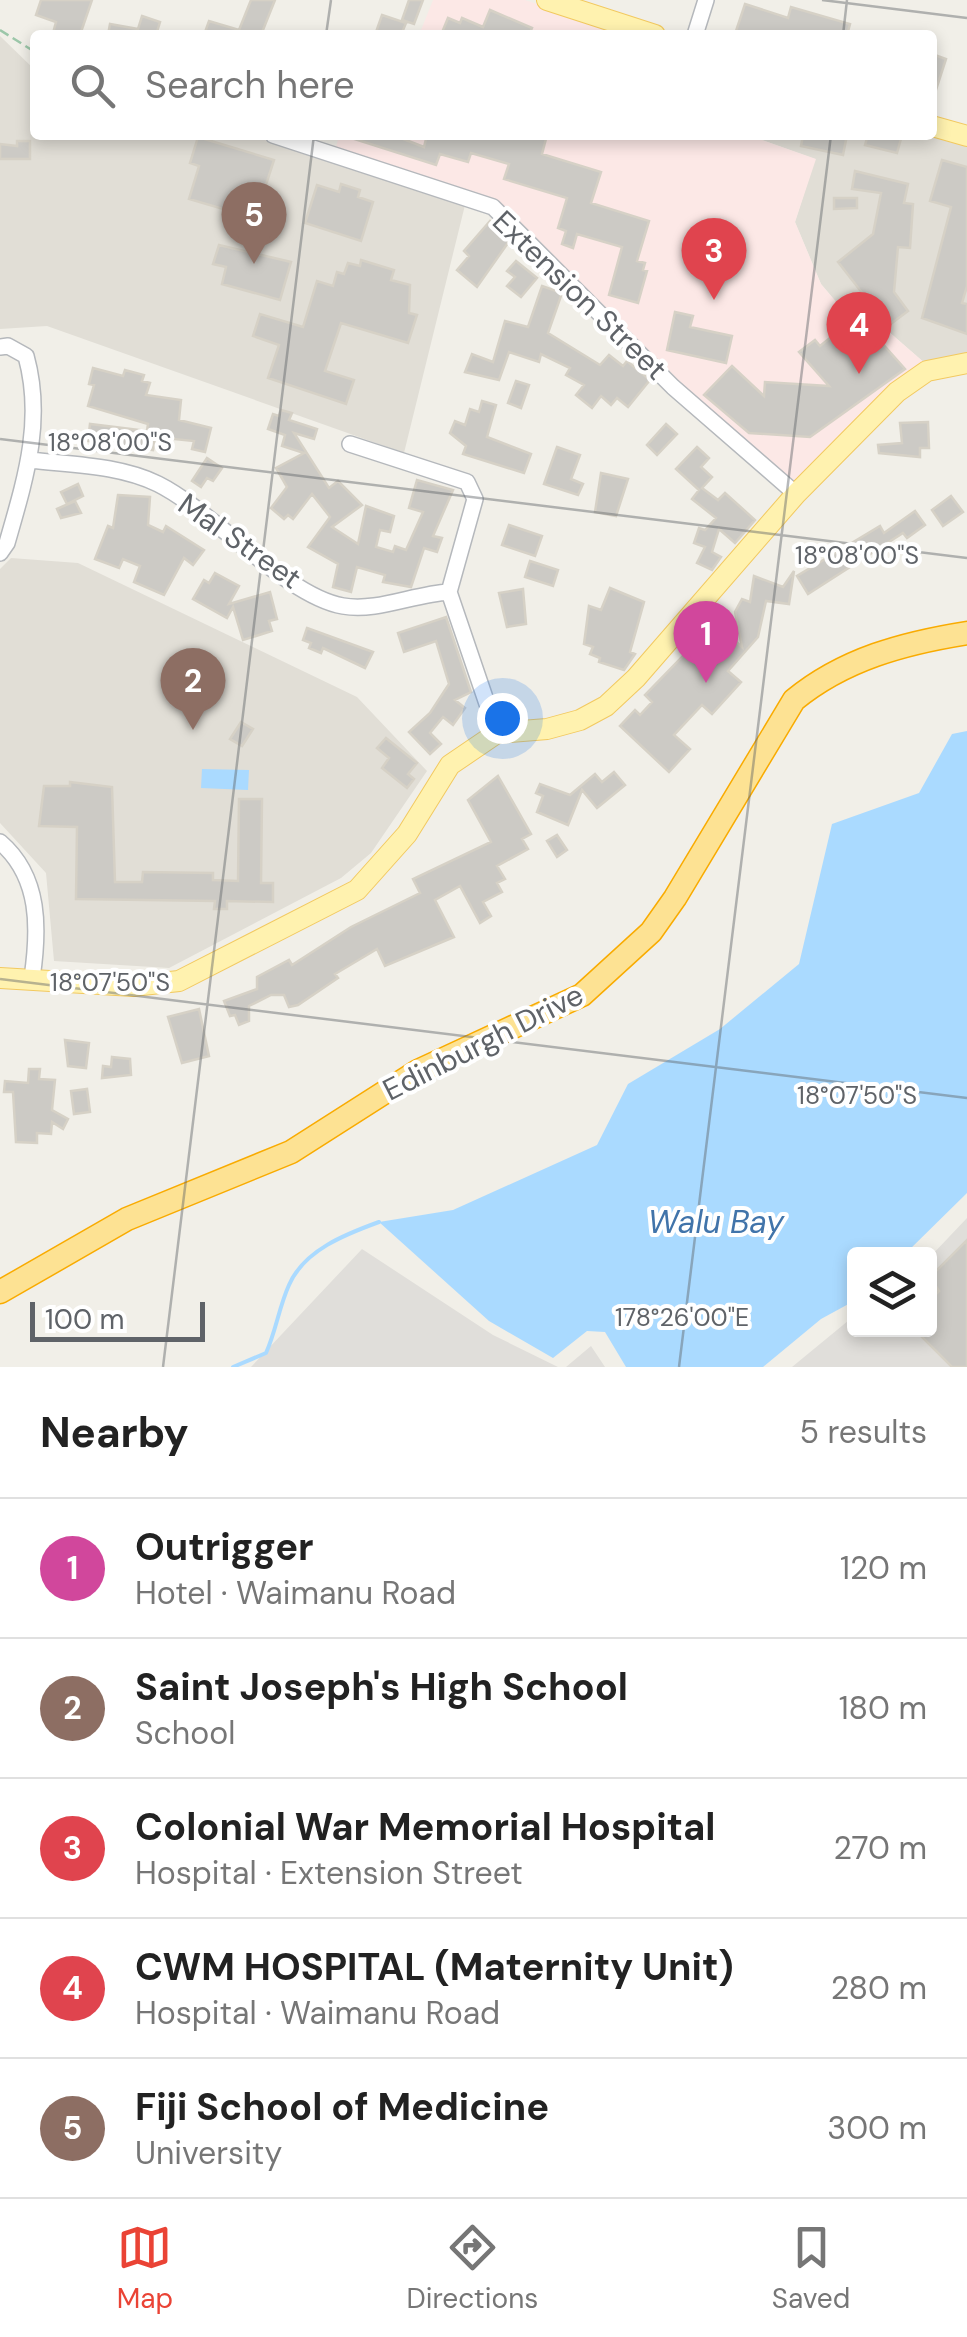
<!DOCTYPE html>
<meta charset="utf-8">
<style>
:root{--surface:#fff;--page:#f6f6f6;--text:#222;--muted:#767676;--line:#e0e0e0;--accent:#ea4335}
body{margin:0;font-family:"DM Sans",sans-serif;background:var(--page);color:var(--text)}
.controls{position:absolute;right:30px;bottom:30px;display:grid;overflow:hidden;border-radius:10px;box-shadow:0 5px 15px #0003}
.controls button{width:90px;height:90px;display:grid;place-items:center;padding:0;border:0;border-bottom:2px solid var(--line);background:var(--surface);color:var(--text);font:50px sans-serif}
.scale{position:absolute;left:30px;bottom:25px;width:175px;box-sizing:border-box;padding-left:10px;border:5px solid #5f6368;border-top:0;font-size:28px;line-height:35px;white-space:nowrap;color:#5f6368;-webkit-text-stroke:8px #fff;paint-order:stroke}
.you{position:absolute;left:502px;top:718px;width:35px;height:35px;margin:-25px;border:8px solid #fff;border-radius:50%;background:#1a73e8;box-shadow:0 0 0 15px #1a73e833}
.badge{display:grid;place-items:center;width:65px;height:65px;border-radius:50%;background:var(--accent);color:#fff;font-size:32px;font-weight:700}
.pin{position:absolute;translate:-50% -82px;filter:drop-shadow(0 2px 5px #0008)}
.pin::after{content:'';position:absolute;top:52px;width:35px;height:30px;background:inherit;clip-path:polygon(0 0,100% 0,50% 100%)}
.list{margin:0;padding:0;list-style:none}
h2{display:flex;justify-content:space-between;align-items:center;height:130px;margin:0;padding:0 40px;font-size:42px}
h2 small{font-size:32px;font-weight:400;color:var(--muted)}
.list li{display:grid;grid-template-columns:65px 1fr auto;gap:30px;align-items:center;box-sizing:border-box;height:140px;padding:0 40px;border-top:2px solid var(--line)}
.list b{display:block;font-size:38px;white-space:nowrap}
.list p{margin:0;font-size:32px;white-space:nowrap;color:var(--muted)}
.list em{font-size:32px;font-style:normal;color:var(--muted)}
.icon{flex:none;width:55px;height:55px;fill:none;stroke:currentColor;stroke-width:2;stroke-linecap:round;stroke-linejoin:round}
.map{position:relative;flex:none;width:967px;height:1367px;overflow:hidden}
.search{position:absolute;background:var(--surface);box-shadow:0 5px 15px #0003;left:30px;right:30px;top:30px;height:110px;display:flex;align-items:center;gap:25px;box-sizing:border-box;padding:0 35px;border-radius:10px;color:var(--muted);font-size:38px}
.sheet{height:830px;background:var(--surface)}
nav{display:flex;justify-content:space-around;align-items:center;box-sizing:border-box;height:140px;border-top:2px solid var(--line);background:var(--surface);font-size:28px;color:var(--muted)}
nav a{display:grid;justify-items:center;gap:5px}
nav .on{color:var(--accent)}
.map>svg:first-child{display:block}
.industrial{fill:#e0deda}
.education{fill:#e1ded6}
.medical{fill:#fce8e6}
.water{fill:#aadaff}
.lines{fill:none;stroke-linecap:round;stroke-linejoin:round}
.stream{stroke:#aadaff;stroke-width:4}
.building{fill:#cccac5;stroke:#d6d1c6;stroke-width:2.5}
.minor-casing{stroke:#b5b8bc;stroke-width:18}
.major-casing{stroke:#f2c960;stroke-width:22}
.highway-casing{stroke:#f9ab00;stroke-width:25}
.path{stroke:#9cc7a9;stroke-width:2.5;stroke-dasharray:10 5;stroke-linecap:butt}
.minor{stroke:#fff;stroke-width:15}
.major{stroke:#fff2af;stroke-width:20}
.highway{stroke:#fde293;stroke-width:22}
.ticks{fill:none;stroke:#5f6368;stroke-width:2.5;stroke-opacity:0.45}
.labels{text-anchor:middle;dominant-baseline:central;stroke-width:8;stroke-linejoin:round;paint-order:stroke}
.street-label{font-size:30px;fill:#5f6368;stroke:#fff}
.water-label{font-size:32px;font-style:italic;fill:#4174aa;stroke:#fff}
.ticks-label{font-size:25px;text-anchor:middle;fill:#5f6368;stroke:#fff;stroke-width:8;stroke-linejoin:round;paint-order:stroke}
</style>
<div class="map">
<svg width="967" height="1367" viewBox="0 0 967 1367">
<rect width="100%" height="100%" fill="#f1efe8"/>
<path class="industrial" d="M967 1218V1367H792L854 1316V1330H930V1257Z
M362 1249 493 1335 558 1367H251Z
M591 1346 605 1367H566Z"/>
<path class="education" d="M0 36 35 70V135H248L466 201 404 453 47 326 0 329Z
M748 135H932L967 141V358L927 365 873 318 848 316 821 284 795 222 815 159Z
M11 558 78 563 357 697 427 771 371 853 341 878 169 968 54 961 46 873 0 823V569Z"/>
<path class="medical" d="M433 0H525L633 35H419Z
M339 135H748L816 159 795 222 821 284 848 316 873 318 927 365 800 490 676 382 496 203 335 152Z"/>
<path class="water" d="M967 731V1193L905 1254H854V1301L821 1319 763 1367H626L605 1332 587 1331 553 1358 489 1321 379 1222 453 1210 597 1145 628 1084 720 1029 799 964 832 824 919 793 952 734Z
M202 769 249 770 248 790 201 788Z"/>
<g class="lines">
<path class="stream" d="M233 1367 266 1353C276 1331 279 1307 289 1285 304 1250 346 1234 379 1222"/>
</g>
<path class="building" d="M41 0H92L80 35 53 33 56 22 36 15Z
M251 0H275L261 35H204L209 21 239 30Z
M409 0H423L414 24 402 20Z
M745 4 788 18 791 7 850 24 847 35H747L736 31Z
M490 10 532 28 529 35H441L448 18 460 23 462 18 483 27Z
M382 15 406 23 401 35H375Z
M142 16 160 22 156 35H108L110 24 138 29Z
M932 54 946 59 934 96H932Z
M342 135H393L424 147 427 135H547L542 154 601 172 591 203 649 221 637 261 645 263 643 270 647 271 638 303 609 295 622 247 577 234 573 248 562 244 566 231 558 228 567 198 504 179 509 164 471 153 468 162 440 154 436 165Z
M803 135H847L843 155 801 146Z
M868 135H902L897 153 865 145Z
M198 137 274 160 262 197 270 200 264 221 189 199 199 166 190 163Z
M17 141H30V159H0V144L17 146Z
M942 160 967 167V286L962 303 967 304V334L922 318 951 207 930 201Z
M855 171 908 184 904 203 913 204 910 248 898 247 894 292 908 311 888 326 838 262 873 234 881 193 852 189Z
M341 184 360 190 358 197 373 202 361 241 305 223 317 185 339 192Z
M834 198H857V208L834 209Z
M490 221 510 240 477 287 457 270 469 256 464 251Z
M219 245 291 262 280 300 222 284 226 267 213 264Z
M361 260 394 270 391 280 410 285 409 313 417 315 408 343 341 323 325 371 354 380 346 404 268 378 279 345 253 336 260 314 303 327 317 281 333 286 337 272 344 274 348 263 360 266Z
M516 261 537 278 521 297 507 286 515 277 507 271Z
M542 286 562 293 548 333 600 365 609 355 623 366 627 361 650 380 628 407 617 398 611 405 601 396 592 408 576 395 584 385 566 375 570 368 541 354 539 362 509 352 499 380 465 372 472 354 493 362 505 321 528 327Z
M675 312 693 316 690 327 732 336 726 363 667 350Z
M851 321 857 329 864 323 905 369 810 437 749 433 704 395 732 366 764 396 765 382 829 386 799 352 815 340 820 346Z
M93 368 123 376 125 370 144 375 142 381 150 383 146 395 181 400 179 420 211 428 205 452 192 449 194 441 155 437 153 450 88 441 90 424 147 431 148 424 88 406 94 385 89 384Z
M516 381 529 385 521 408 508 403Z
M482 401 496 405 487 437 531 454 524 473 463 454 466 446 450 433 455 421 465 425 470 409 479 412Z
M281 410 292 413 289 420 317 429 314 439 294 433 329 488 338 481 362 505 332 527 358 544 366 506 394 516 390 532 380 530 376 547 393 552 395 546 406 550 423 512 409 508 417 480 453 490 433 536 442 538 437 552 424 548 411 587 383 582 385 575 357 567 351 592 333 587 338 564 308 547 330 517 312 494 293 519 288 515 284 519 271 508 287 487 276 468 304 453 282 446 285 435 268 429 273 414 279 416Z
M928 422 929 448H920V457L879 453 878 445 902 443 900 423Z
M666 424 677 434 657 455 647 445Z
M557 447 580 455 571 479 583 484 578 495 544 484Z
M697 447 709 458 701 467 712 477 702 488 718 500 725 493 755 520 735 543 719 529 712 552 721 557 712 570 697 563 705 547 694 543 699 528 705 530 716 518 692 499 699 490 676 469Z
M207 458 222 468 213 481 207 478 201 487 192 481Z
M601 473 628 479 616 516 595 512Z
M78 484 83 496 67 504 61 492Z
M118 495 150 497 148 525 163 532 166 526 204 550 193 565 184 558 164 595 134 582 140 566 123 559 119 568 95 559 108 526 113 528Z
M951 496 963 512 943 526 932 510Z
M75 501 81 513 61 518 57 509Z
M915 511 925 525 907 538 903 533 808 594 797 576 880 526 884 533Z
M509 525 542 536 535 556 502 545Z
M530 561 558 570 553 586 525 577Z
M794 571 789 604 766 601 758 637 728 671 741 682 712 714 702 705 674 735 690 749 669 772 620 726 635 710 640 715 652 702 645 695 715 623 742 647 735 612 742 599 750 602 754 576 783 587Z
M215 573 239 586 229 604 270 592 277 619 269 621 272 631 243 640 233 607 227 618 193 599 204 580 209 583Z
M610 588 644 602 630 652 635 654 624 670 599 662 600 658 590 654 593 647 584 644 589 606 601 610Z
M523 589 526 624 507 627 499 593Z
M446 617 471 692 455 700 465 708 453 725 443 717 430 733 441 744 430 754 409 732 430 713 449 684 436 641 404 652 398 633Z
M307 628 373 652 365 668 323 648 321 653 309 648 311 643 303 640Z
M241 722 253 729 242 746 230 739Z
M386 738 417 763 408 774 414 779 407 788 382 768 389 758 377 748Z
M614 772 625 785 597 808 582 790 568 825 537 812 543 796 536 793 540 784 570 795 595 774 602 782Z
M498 776 531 834 522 839 528 849 497 866 505 879 497 883 502 892 483 902 491 916 480 923 460 886 435 900 454 937 385 966 377 949 335 974 338 978 298 1005 289 1007 284 995H271L249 1006V1021L239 1025 235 1015 230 1016 224 1001 257 989V977L289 960 292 965 351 927 420 893 413 879 491 842 468 800Z
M70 782 112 787 115 882H142L143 872 213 873V880L238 881 239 799H262L261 883H273V902L227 901V909H214L215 901 76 899 77 827 39 826 44 786H70Z
M557 835 567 850 557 857 547 841Z
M199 1009 209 1056 182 1063 168 1017Z
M65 1040 89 1043 86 1068 68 1066Z
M112 1057 130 1059 131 1075 102 1078 103 1066 111 1067Z
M29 1069H40L39 1079 55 1080 52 1110 68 1119 63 1129 52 1122 51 1134 37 1133V1143L16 1142 13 1092H4L5 1081 28 1083Z
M87 1089 90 1112 74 1114 71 1091Z
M967 1240V1367H952L915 1330H930V1300L939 1291 930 1277Z"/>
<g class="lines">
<g class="minor-casing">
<path id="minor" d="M695 35 706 0
M273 135 493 207 673 387 796 494
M0 347 8 346 26 356C44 421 25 480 7 543L0 553
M350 444 467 482 475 499 449 592 497 733
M30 460C73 465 119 465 158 484 214 512 286 596 343 606 377 612 414 594 449 592
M0 842C41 877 39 930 32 978"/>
</g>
<g class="major-casing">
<path id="major" d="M547 0 655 35
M932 126 967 136
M0 978 133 986 179 981 357 890 407 834 450 765 497 733 547 729 580 720 606 706 636 678 796 494 897 392 927 371 967 363"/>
</g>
<g class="highway-casing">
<path id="highway" d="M0 1292 127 1219 291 1152 418 1071 582 995 651 932 675 898 794 700C844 659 904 643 967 633"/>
</g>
<path class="path" d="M0 30 35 52"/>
<use href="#minor" class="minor"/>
<use href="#major" class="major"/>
<use href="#highway" class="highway"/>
</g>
<path class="ticks" d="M822 0 967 18M326 35 331 0M843 35 847 0M0 439 967 558M0 979 967 1098M163 1367 314 135M679 1367 831 135"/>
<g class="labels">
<g class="street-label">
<text transform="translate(580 295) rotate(44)">Extension Street</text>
<text transform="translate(240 541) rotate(35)">Mal Street</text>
<text transform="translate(483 1042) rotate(-27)">Edinburgh Drive</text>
</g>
<g class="water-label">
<text x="716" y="1222">Walu Bay</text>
</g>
</g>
<g class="ticks-label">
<text x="110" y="451">18°08'00"S</text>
<text x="857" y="564">18°08'00"S</text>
<text x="110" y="991">18°07'50"S</text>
<text x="857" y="1104">18°07'50"S</text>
<text x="682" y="1326">178°26'00"E</text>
</g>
</svg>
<div class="controls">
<button><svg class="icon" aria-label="layers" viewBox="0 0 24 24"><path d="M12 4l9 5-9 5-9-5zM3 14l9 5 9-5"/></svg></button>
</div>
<div class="scale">100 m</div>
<div class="you"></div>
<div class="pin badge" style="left:706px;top:683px;background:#d1479c">1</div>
<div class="pin badge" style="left:193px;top:730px;background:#8d6e63">2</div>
<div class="pin badge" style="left:714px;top:300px;background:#e0444e">3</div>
<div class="pin badge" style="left:859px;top:374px;background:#e0444e">4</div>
<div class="pin badge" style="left:254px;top:264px;background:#8d6e63">5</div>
<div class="search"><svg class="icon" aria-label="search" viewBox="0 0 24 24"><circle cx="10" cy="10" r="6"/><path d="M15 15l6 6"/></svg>Search here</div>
</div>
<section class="sheet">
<h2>Nearby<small>5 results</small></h2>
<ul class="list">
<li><span class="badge" style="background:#d1479c">1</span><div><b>Outrigger</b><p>Hotel · Waimanu Road</p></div><em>120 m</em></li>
<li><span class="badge" style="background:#8d6e63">2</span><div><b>Saint Joseph's High School</b><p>School</p></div><em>180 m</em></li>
<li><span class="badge" style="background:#e0444e">3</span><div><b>Colonial War Memorial Hospital</b><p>Hospital · Extension Street</p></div><em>270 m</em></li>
<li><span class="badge" style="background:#e0444e">4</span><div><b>CWM HOSPITAL (Maternity Unit)</b><p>Hospital · Waimanu Road</p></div><em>280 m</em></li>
<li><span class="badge" style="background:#8d6e63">5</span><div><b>Fiji School of Medicine</b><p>University</p></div><em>300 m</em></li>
</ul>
</section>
<nav>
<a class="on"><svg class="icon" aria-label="map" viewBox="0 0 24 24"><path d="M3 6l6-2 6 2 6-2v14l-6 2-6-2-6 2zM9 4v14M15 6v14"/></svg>Map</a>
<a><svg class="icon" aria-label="directions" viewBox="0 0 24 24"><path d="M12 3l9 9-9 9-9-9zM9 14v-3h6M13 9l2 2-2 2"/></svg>Directions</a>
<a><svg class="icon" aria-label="saved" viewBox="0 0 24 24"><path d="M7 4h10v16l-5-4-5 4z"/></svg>Saved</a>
</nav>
